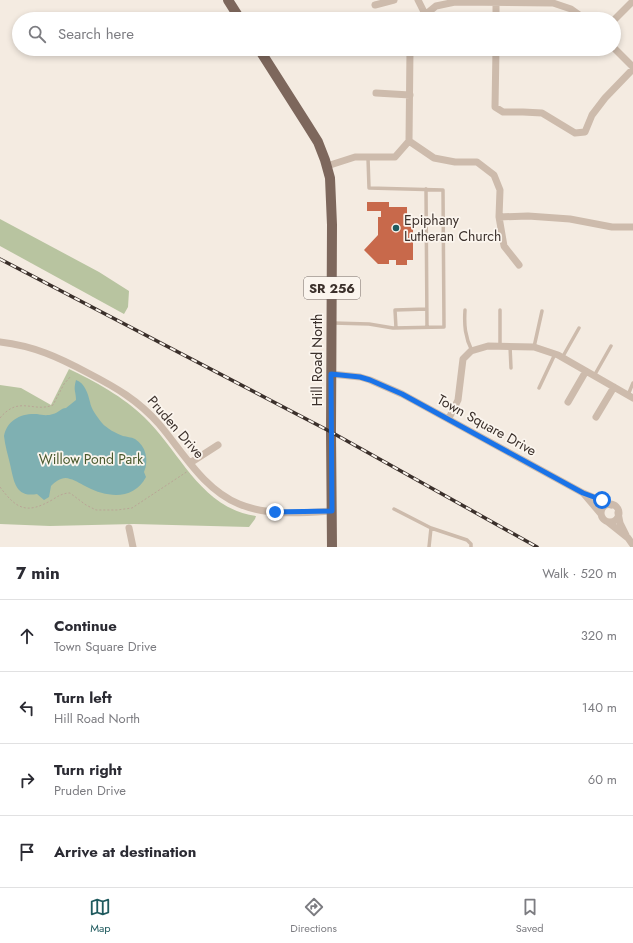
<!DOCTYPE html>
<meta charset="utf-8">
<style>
:root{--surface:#fff;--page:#f2f2f3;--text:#2b2b33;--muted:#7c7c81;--line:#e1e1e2;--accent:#1f5a5e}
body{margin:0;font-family:Jost,sans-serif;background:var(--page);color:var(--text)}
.stop{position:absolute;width:12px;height:12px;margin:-9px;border:3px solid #1a73e8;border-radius:50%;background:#fff}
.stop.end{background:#1a73e8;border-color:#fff;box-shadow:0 1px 4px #0008}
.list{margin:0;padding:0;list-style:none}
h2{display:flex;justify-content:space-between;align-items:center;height:52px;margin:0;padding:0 16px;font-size:17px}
h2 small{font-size:13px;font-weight:400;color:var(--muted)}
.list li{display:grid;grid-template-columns:26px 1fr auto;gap:12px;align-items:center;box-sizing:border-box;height:72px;padding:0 16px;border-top:1px solid var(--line)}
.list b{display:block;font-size:15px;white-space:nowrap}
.list p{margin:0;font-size:13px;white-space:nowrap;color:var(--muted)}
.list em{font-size:13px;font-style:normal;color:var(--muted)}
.icon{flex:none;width:22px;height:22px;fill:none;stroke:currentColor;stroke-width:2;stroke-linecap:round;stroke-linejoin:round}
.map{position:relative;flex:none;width:633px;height:547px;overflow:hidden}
.search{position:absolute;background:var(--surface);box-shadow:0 2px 6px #0003;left:12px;right:12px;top:12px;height:44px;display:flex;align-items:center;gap:10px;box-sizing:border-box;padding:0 14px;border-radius:22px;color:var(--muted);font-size:15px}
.sheet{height:340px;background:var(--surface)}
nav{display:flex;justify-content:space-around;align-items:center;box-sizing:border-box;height:56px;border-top:1px solid var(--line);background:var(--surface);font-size:11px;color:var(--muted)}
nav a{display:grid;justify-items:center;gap:2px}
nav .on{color:var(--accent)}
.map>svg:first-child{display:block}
.green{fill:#b8c4a0}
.water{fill:#7fb0b2}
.building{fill:#c8694b}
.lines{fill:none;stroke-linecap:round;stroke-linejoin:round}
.path{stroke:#b9a596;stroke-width:1;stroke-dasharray:2 2;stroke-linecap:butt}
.service{stroke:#cdbbac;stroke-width:3.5}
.minor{stroke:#cdbbac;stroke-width:7}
.primary{stroke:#7d675c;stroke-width:10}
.rail-casing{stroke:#3b302b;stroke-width:3.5}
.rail{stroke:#fbf5ee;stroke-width:2;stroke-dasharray:6;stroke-linecap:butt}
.route{stroke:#1a73e8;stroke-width:5}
.poi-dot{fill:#1f5a5e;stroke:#fbf5ee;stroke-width:1.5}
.labels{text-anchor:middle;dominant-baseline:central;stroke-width:3.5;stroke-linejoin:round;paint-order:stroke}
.shield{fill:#fbf5ee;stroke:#756b66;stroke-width:1}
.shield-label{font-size:13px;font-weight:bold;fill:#3b302b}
.poi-label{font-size:14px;fill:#3b302b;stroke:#fbf5ee;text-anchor:start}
.street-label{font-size:14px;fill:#3b302b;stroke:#fbf5ee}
.park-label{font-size:14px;fill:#4a5a2e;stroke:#fbf5ee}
</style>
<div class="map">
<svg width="633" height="547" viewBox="0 0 633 547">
<rect width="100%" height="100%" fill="#f4ebe1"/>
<path class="green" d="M0 219 99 272 129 291 128 307 124 314 0 246Z
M69 369C93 380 125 398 144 417 180 451 200 508 256 516L255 519 249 527 134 524 50 526 0 524V385L21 388 51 405Z"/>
<path class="water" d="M76 380C85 383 88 394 90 402 91 409 98 418 102 423 106 428 117 434 123 436 127 437 131 437 135 439 146 446 149 460 144 472L146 477C134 500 108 498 87 487 82 485 76 480 70 479 63 476 56 481 51 486L49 497 44 500 37 494C15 498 14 481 10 464 8 455 5 446 4 436 7 420 21 413 37 414 42 415 47 416 53 414 58 413 61 408 66 408L76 400C76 391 73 391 76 380Z"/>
<path class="building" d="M367 202H389V207H407V221H413V260H407V265H396V260H389V264H378L364 250 378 235V217H381V211H367Z"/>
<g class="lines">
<path class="path" d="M0 418C19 395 33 413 53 405L64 384 71 376
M0 487C17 510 27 514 52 500 58 496 63 493 70 493L86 505 96 510H117L132 508 188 471"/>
<path class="service" d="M426 189 427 327
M465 310C464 325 465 337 472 351
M500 310V346
M333 323 369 324 393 328 444 327 443 190 369 188 368 158
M396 328 395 310 427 309
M510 346 511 368
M534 347 542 311
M562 358 579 328
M594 376 611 346
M539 388 555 354
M628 395 633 383
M394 509 431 528 429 547
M431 528 467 540 471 544V547"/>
<path class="minor" d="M418 0 425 14
M496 2V19
M375 5 394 0
M420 19 436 6 455 2 553 3 571 9 585 19
M614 20 631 3
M614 48 633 67
M496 49 495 107 503 112H523L542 113 575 133 585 132 592 115 605 98 633 69
M376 93 410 95
M409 141 434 158 455 162H477L494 175 500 190 499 217 504 246 519 265
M327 166 355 157H395L409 141 410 49
M499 217 528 216 570 219 612 227H633
M0 342C34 346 58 357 88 373 115 387 138 400 159 424 183 452 203 489 239 504 268 516 302 513 332 511
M331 374 360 377 370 380 402 394 583 493 611 505
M568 402 586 371
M596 417 614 387
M449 418 458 400 463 359 471 351 488 346 534 347 558 355 633 398
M190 463 218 445
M584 494 601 514
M601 513a9 9 0 1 1 18 0a9 9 0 1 1-18 0Z
M618 513 620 523 626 535
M608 522 628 538 633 545
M129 528 133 547"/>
<path class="primary" d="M228 0 240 19
M259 49 308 126 318 142 325 160 330 178 332 225 331 432 332 547"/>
<g class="rail-casing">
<path id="rail" d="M0 259 331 432 537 547"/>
</g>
<use href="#rail" class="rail"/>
</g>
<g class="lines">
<path class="route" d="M275 512 332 511 331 374 360 377 370 380 402 394 583 493 602 500"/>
</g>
<circle class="poi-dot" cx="396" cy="228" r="4"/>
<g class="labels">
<rect class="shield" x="304" y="277" width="56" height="22" rx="3"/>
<g class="shield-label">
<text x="332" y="288">SR 256</text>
</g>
<g class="poi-label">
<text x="404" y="220">Epiphany<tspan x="404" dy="16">Lutheran Church</tspan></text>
</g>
<g class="street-label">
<text transform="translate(317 360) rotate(-90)">Hill Road North</text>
<text transform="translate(487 425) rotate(29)">Town Square Drive</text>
<text transform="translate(176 427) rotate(49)">Pruden Drive</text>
</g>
<g class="park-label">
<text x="91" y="459">Willow Pond Park</text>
</g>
</g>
</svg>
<div class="stop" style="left:602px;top:500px"></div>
<div class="stop end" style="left:275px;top:512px"></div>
<div class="search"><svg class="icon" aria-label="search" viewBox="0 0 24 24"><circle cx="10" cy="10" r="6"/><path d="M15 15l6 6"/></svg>Search here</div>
</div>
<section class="sheet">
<h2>7 min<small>Walk · 520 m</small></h2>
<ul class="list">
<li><svg class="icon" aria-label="ahead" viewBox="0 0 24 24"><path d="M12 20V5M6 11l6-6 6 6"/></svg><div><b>Continue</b><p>Town Square Drive</p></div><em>320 m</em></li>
<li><svg class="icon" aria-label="left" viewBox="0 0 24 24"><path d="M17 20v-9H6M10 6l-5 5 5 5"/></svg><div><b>Turn left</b><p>Hill Road North</p></div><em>140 m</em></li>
<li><svg class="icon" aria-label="right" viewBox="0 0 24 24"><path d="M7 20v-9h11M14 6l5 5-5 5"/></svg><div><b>Turn right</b><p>Pruden Drive</p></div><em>60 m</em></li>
<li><svg class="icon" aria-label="arrive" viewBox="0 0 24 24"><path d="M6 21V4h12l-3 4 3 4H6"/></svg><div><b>Arrive at destination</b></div></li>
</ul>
</section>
<nav>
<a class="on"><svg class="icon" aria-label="map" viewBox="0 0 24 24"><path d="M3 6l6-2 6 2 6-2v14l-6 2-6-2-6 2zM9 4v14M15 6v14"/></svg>Map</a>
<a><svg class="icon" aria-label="directions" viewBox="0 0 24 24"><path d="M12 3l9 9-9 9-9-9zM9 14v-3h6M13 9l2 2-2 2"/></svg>Directions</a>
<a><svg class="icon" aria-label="saved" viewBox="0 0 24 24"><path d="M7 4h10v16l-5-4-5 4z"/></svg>Saved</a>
</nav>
